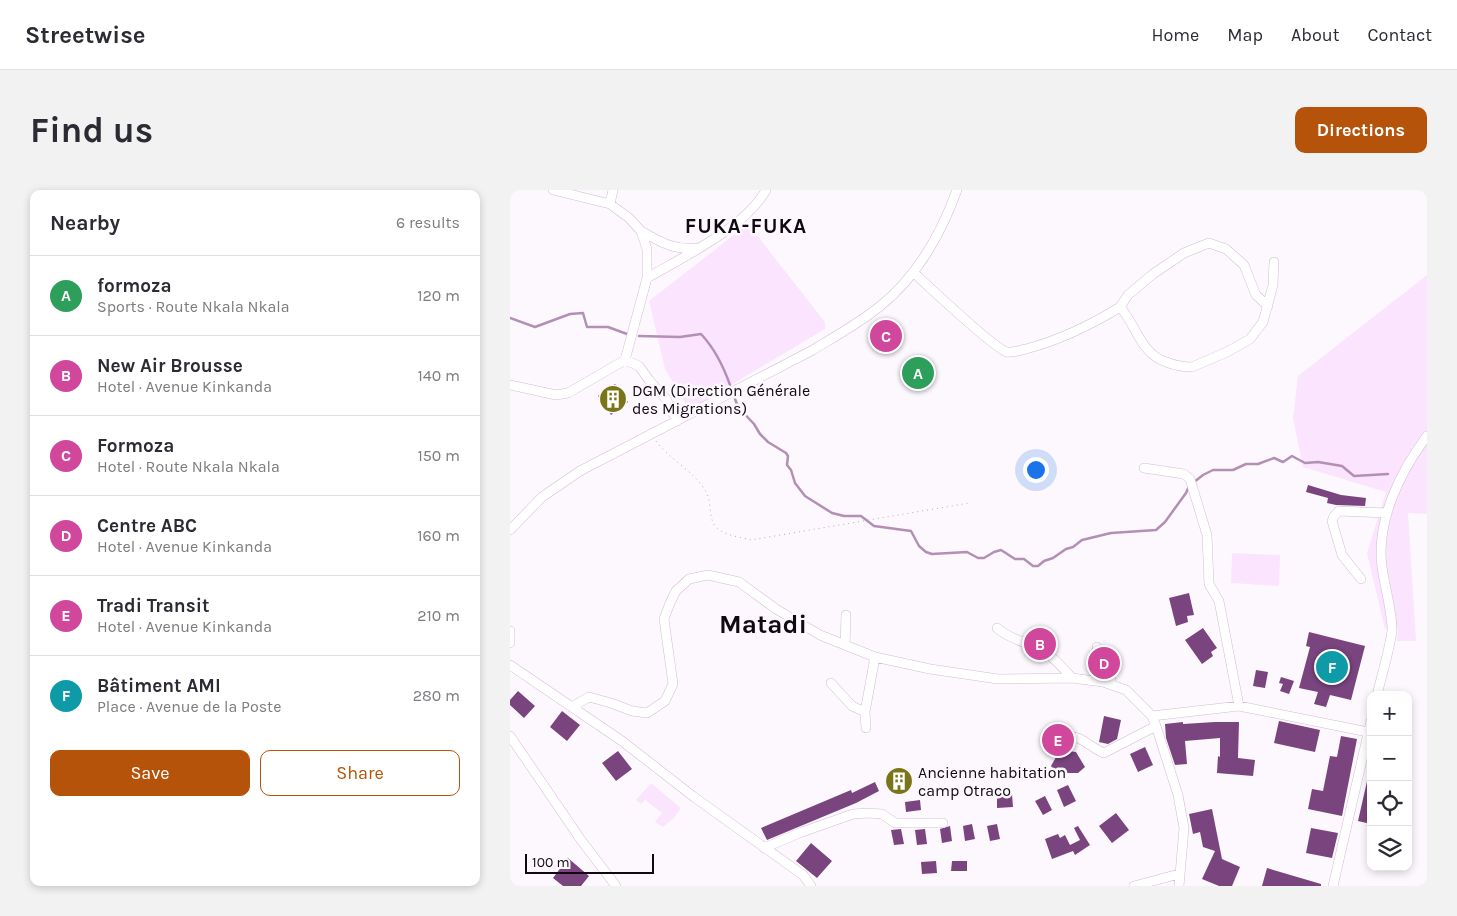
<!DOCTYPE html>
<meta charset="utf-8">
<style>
:root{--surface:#fff;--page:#f2f2f3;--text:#2b2b33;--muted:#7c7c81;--line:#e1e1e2;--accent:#b45309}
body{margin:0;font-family:Karla,sans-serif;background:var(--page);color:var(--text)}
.controls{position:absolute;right:15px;bottom:15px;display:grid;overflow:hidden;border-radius:10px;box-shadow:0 2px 8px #0003}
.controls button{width:45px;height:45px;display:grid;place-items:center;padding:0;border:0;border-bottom:1px solid var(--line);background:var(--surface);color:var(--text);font:25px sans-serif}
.scale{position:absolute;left:15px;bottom:12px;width:129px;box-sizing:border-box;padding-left:5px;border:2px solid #110911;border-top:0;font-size:14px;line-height:18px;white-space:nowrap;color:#110911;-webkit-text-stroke:4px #fdf8fd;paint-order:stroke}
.you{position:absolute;left:525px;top:279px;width:18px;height:18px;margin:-12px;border:4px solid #fff;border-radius:50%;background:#1a73e8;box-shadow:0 0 0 8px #1a73e833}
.badge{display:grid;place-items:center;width:32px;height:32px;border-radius:50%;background:var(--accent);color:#fff;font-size:16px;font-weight:700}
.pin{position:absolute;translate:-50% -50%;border:2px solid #fff;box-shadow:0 1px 5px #0006}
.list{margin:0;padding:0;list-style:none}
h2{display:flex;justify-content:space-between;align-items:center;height:65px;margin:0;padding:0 20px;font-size:21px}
h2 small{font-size:16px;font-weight:400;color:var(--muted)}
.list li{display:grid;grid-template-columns:32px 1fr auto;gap:15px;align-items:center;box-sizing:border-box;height:80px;padding:0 20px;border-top:1px solid var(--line)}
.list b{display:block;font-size:19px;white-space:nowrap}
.list p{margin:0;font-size:16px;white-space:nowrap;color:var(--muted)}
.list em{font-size:16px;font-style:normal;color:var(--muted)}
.actions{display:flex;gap:10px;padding:15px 20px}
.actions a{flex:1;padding:11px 0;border:1px solid var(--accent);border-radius:10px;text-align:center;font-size:18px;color:var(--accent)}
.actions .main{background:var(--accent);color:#fff}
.icon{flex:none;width:28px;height:28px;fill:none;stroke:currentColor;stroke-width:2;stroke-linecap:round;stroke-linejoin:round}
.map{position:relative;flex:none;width:917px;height:696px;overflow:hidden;border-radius:10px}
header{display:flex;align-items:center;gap:30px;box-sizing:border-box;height:70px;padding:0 25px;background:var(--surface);border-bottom:1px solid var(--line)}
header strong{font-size:24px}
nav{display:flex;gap:28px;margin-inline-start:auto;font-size:18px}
.intro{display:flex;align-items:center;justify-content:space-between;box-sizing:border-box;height:120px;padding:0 30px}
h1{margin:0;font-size:35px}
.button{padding:12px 22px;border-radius:10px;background:var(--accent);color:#fff;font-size:18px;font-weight:700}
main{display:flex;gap:30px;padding:0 30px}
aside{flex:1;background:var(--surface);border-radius:10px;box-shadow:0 2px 8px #0003}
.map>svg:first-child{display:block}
.built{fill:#fbe4fd}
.water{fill:#f9c8fc;stroke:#b38fb6}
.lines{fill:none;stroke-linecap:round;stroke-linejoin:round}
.stream{stroke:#b38fb6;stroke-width:2.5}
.building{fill:#7a447f}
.minor-casing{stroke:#d3bcd5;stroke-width:10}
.path{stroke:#b3adb3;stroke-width:1;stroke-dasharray:1 4;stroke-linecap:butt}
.minor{stroke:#fff;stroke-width:9}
.labels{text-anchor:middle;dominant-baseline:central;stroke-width:5;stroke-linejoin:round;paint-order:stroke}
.poi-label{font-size:16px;fill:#110911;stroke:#fdf8fd;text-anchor:start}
.district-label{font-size:21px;font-weight:bold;letter-spacing:1px;fill:#110911;stroke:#fdf8fd}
.town-label{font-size:26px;font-weight:bold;fill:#110911;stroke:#fdf8fd}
</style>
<header>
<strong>Streetwise</strong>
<nav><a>Home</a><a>Map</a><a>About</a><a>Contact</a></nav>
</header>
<div class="intro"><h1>Find us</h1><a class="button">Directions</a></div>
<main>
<aside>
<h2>Nearby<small>6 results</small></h2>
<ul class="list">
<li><span class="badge" style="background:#2e9e5b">A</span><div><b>formoza</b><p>Sports · Route Nkala Nkala</p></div><em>120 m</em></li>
<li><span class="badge" style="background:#d1479c">B</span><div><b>New Air Brousse</b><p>Hotel · Avenue Kinkanda</p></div><em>140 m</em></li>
<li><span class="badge" style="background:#d1479c">C</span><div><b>Formoza</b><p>Hotel · Route Nkala Nkala</p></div><em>150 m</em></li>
<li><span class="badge" style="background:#d1479c">D</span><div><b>Centre ABC</b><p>Hotel · Avenue Kinkanda</p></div><em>160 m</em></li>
<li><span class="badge" style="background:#d1479c">E</span><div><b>Tradi Transit</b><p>Hotel · Avenue Kinkanda</p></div><em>210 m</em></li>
<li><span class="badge" style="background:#0f9aa8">F</span><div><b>Bâtiment AMI</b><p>Place · Avenue de la Poste</p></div><em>280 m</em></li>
</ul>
<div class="actions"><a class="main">Save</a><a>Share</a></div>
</aside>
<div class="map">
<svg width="917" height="696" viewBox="0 0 917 696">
<rect width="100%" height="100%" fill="#fdf8fd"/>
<path class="built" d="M238 34 315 132V139L179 220 155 179 139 111Z
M917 85V324L898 323 906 451H887L888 440 875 439 857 363 876 302 793 277 783 228 788 186Z
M722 363 770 365 769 396 721 393Z
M141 593 171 618 164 628 153 637 145 632 152 623 135 610 131 614 126 610Z"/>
<path class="water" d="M406 170 419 188 409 195 396 177Z"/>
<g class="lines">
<path class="stream" d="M0 128 25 137 60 124 73 123 77 137H98L117 144
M129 146 170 147 191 144C205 159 213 175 220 195
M225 209 228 217 244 234 250 244 258 252 276 263 278 266 277 275 281 280 285 293 295 306 322 323 334 326H351L364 336 401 341 409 356 416 362 422 364 457 362 468 368H474L484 362 491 360 505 369H514L523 376H528L534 371 543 368 556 359 563 357 572 350 601 343 646 340 655 332 676 303 679 296 693 285 703 280H723L736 274H748L764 268 773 272 782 266 795 273 808 272 832 276 844 286 878 284"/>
</g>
<path class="building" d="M105 194 118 212 101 225 88 206Z
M798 295 831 305 856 308 855 316 826 315 817 313 818 308 796 302Z
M679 403 684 425 677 426 678 432 666 436 659 408Z
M693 438 707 458 701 462 703 466 692 474 675 450Z
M799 442 855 456 841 510 820 505 816 517 804 514 808 502 789 498 800 457 796 456Z
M746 480 758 482 755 498 743 496Z
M771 487 784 491 779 504 770 501 773 494 769 493Z
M8 501 25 516 14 528 0 515V510Z
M52 521 70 535 57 551 40 537Z
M594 526 611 530 607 549 598 554 589 552Z
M769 531 810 540 805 562 764 553Z
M673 532V534L705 532H729L728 568 745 570 743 586 707 583 708 566 710 567V548L675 551 677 574 665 575 656 548 655 534Z
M831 546 847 549 832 626 798 619 802 599 813 601 820 566 827 567Z
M635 557 643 575 628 582 620 564Z
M550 560 566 562 575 577 568 583H546L541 576Z
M108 561 122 579 106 591 92 573Z
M394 583 398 592 384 598 380 589Z
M858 587H861V634L848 631Z
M365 592 369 601 346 613 257 650 251 638 341 600 342 603Z
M558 595 566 611 554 617 547 600Z
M502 604 503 617 487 618V605Z
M535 606 542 620 533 625 525 611Z
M410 610 411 620 396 622 395 612Z
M702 619 712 669 730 677 722 696H709L692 689 705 661 693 657 690 642 683 644 679 624Z
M606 623 619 640 602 653 589 636Z
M462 634 465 649 455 651 453 636Z
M487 634 490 649 480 651 477 636Z
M440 636 442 651 432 653 430 639Z
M568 636 580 655 565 665 563 661 542 669 535 649 548 644 550 648 555 645 560 655 570 650 564 638Z
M801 638 828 643 822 668 796 663Z
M391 639 394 654 384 655 381 640Z
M415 639 417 654 407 655 405 640Z
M301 653 322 671 307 688 286 671Z
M58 668 79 686 71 696H53L43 688Z
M426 671 427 683 412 684 411 672Z
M442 671H457V681H441Z
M757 678 811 694V696H752Z"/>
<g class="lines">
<g class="minor-casing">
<path id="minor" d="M100 14 103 0
M131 41C151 52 162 60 186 58
M404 83C417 95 486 160 497 162 503 163 510 160 516 159 550 150 581 135 610 117 627 136 630 163 656 172 664 175 673 177 682 177L717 162 740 149 753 132 763 95 764 72
M137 88C173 67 236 37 256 0
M610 117 618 105 643 84 674 63 699 53 716 59 734 75 746 105 758 116
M115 170 129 176 139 190 156 209 167 231
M0 195 46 205 58 203 115 170 137 88V59L131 41 119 28 100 14 43 0
M634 278 674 284 680 289 697 345 699 394 709 411 729 516
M0 340 32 307 70 281 301 161C324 147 348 134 369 117 406 88 431 44 447 0
M851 389 832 365 822 331 824 326 829 321 877 323
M487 438C501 450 514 451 529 459 542 465 553 478 562 488
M0 441V453
M335 455 336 425
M587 457 597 476 602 495
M0 475 112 551 184 607 293 685 301 696
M321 493 342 516 355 522
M867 505C872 484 879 462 882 441 883 426 874 393 872 377 866 331 890 282 917 246
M62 517 79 507 101 513 122 521 137 523 155 511 163 494 154 429 160 413 166 401 179 389 198 385 229 392 266 419 310 445 365 467 420 479 488 489 562 488 593 492 616 500 642 526 646 536 668 605 674 638 669 696
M642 526 729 516 858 542
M356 538 355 522 365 467
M0 546 71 650 106 696
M549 548C574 543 574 555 594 563L646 536
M254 658 292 642 343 624 358 623 372 624 385 633H433
M624 696 669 684
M823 696 861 531"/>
</g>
<path class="path" d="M146 251C160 270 187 283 197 304 202 314 198 332 208 339 217 346 231 347 241 350L459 313"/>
<use href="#minor" class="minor"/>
</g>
<defs>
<g id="building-disc" transform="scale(1.4375)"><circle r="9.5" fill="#7b7519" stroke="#fdf8fd"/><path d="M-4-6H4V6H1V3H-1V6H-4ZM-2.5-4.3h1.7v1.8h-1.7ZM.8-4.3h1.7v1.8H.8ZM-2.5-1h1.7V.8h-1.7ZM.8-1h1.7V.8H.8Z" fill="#fff"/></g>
</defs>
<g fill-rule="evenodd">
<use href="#building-disc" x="103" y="209"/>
<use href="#building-disc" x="389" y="591"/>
</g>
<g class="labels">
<g class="poi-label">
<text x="122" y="200">DGM (Direction Générale<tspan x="122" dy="18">des Migrations)</tspan></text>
<text x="408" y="582">Ancienne habitation<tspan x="408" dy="18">camp Otraco</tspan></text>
</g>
<g class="district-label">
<text x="236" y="36">FUKA-FUKA</text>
</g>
<g class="town-label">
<text x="253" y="434">Matadi</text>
</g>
</g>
</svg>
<div class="controls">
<button>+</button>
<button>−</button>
<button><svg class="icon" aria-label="locate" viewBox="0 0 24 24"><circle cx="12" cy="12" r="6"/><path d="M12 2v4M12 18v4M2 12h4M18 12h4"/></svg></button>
<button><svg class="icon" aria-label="layers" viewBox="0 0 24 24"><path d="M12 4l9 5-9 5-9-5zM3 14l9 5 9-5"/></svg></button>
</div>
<div class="scale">100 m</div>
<div class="you"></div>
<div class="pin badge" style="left:408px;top:183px;background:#2e9e5b">A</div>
<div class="pin badge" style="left:530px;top:454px;background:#d1479c">B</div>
<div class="pin badge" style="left:376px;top:146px;background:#d1479c">C</div>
<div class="pin badge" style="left:594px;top:473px;background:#d1479c">D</div>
<div class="pin badge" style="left:548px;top:550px;background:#d1479c">E</div>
<div class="pin badge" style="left:822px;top:477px;background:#0f9aa8">F</div>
</div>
</main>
